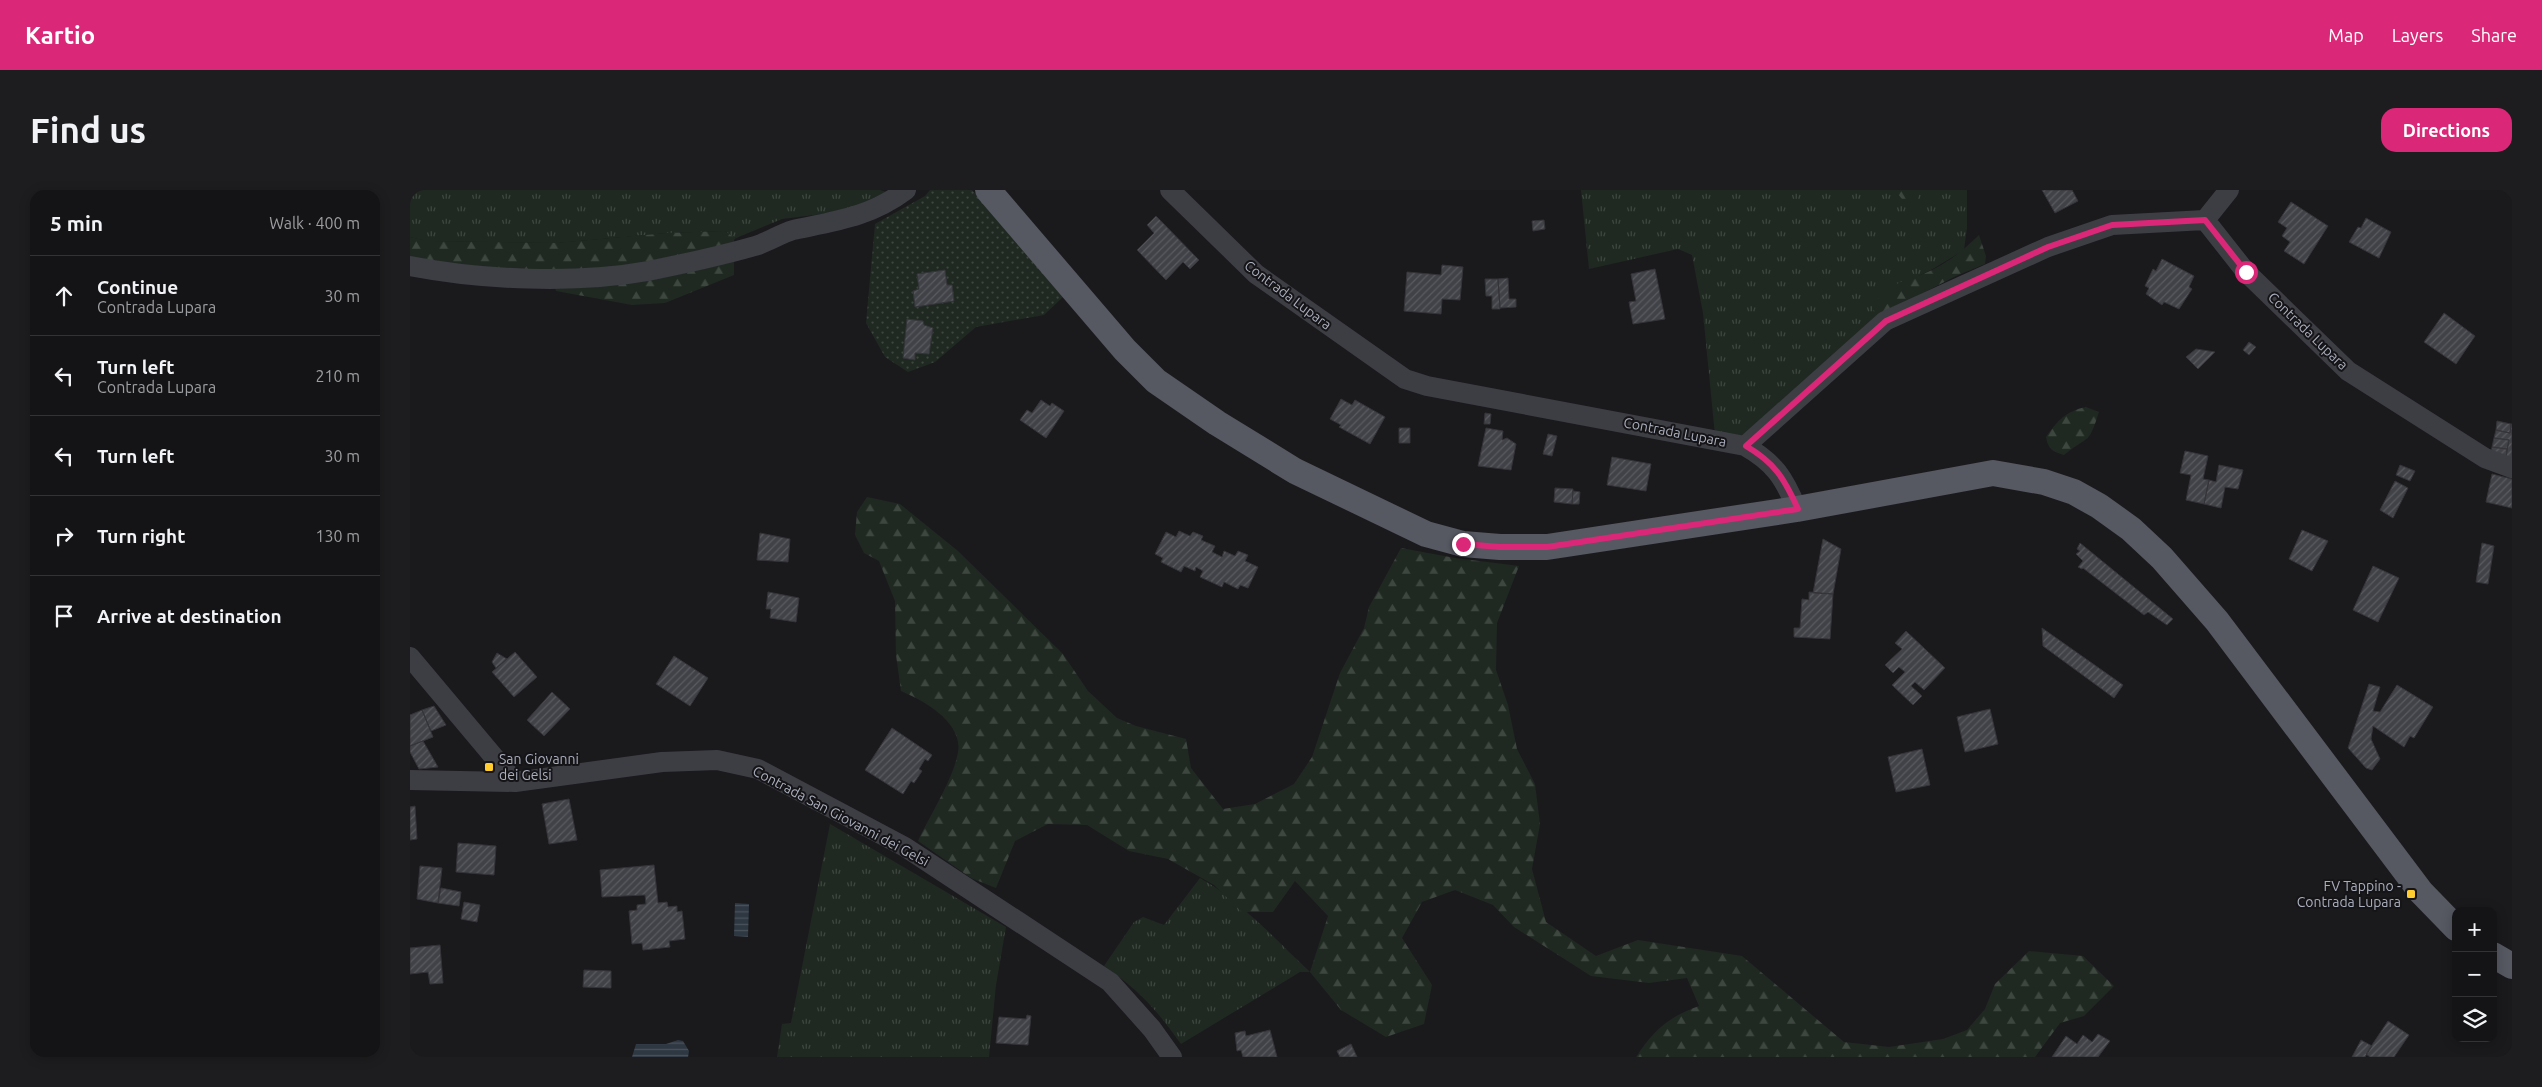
<!DOCTYPE html>
<meta charset="utf-8">
<style>
:root{--surface:#141416;--page:#1d1d1f;--text:#f1f3f6;--muted:#9d9ea1;--line:#333335;--accent:#db2777}
body{margin:0;font-family:Ubuntu,sans-serif;background:var(--page);color:var(--text)}
.controls{position:absolute;right:15px;bottom:15px;display:grid;overflow:hidden;border-radius:10px;box-shadow:0 2px 12px #0003}
.controls button{width:45px;height:45px;display:grid;place-items:center;padding:0;border:0;border-bottom:1px solid var(--line);background:var(--surface);color:var(--text);font:25px sans-serif}
.stop{position:absolute;width:15px;height:15px;margin:-11px;border:4px solid #db2777;border-radius:50%;background:#fff}
.stop.end{background:#db2777;border-color:#fff;box-shadow:0 1px 5px #0008}
.list{margin:0;padding:0;list-style:none}
h2{display:flex;justify-content:space-between;align-items:center;height:65px;margin:0;padding:0 20px;font-size:21px}
h2 small{font-size:16px;font-weight:400;color:var(--muted)}
.list li{display:grid;grid-template-columns:32px 1fr auto;gap:15px;align-items:center;box-sizing:border-box;height:80px;padding:0 20px;border-top:1px solid var(--line)}
.list b{display:block;font-size:19px;white-space:nowrap}
.list p{margin:0;font-size:16px;white-space:nowrap;color:var(--muted)}
.list em{font-size:16px;font-style:normal;color:var(--muted)}
.icon{flex:none;width:28px;height:28px;fill:none;stroke:currentColor;stroke-width:2;stroke-linecap:round;stroke-linejoin:round}
.map{position:relative;flex:none;width:2102px;height:867px;overflow:hidden;border-radius:15px}
header{display:flex;align-items:center;gap:30px;box-sizing:border-box;height:70px;padding:0 25px;background:var(--accent);color:#fff}
header strong{font-size:24px}
nav{display:flex;gap:28px;margin-inline-start:auto;font-size:18px}
.intro{display:flex;align-items:center;justify-content:space-between;box-sizing:border-box;height:120px;padding:0 30px}
h1{margin:0;font-size:35px}
.button{padding:12px 22px;border-radius:15px;background:var(--accent);color:#fff;font-size:18px;font-weight:700}
main{display:flex;gap:30px;padding:0 30px}
aside{flex:1;background:var(--surface);border-radius:15px;box-shadow:0 2px 12px #0003}
.map>svg:first-child{display:block}
.grass{fill:url(#grass-tufts)}
.forest{fill:url(#forest-firs)}
.garden{fill:url(#garden-dots)}
.water{fill:url(#water-rules)}
.building{fill:url(#building-hatch);stroke:#343439}
.lines{fill:none;stroke-linecap:round;stroke-linejoin:round}
.minor{stroke:#3d3d44;stroke-width:20}
.major{stroke:#565862;stroke-width:26}
.route{stroke:#db2777;stroke-width:6}
.poi-dot{fill:#ffcd30;stroke:#151518;stroke-width:2}
.labels{text-anchor:middle;dominant-baseline:central;stroke-width:4;stroke-linejoin:round;paint-order:stroke}
.street-label{font-size:14px;fill:#abafbd;stroke:#151518}
.poi-label{font-size:14px;fill:#abafbd;stroke:#151518;text-anchor:start}
</style>
<header>
<strong>Kartio</strong>
<nav><a>Map</a><a>Layers</a><a>Share</a></nav>
</header>
<div class="intro"><h1>Find us</h1><a class="button">Directions</a></div>
<main>
<aside>
<h2>5 min<small>Walk · 400 m</small></h2>
<ul class="list">
<li><svg class="icon" aria-label="ahead" viewBox="0 0 24 24"><path d="M12 20V5M6 11l6-6 6 6"/></svg><div><b>Continue</b><p>Contrada Lupara</p></div><em>30 m</em></li>
<li><svg class="icon" aria-label="left" viewBox="0 0 24 24"><path d="M17 20v-9H6M10 6l-5 5 5 5"/></svg><div><b>Turn left</b><p>Contrada Lupara</p></div><em>210 m</em></li>
<li><svg class="icon" aria-label="left" viewBox="0 0 24 24"><path d="M17 20v-9H6M10 6l-5 5 5 5"/></svg><div><b>Turn left</b></div><em>30 m</em></li>
<li><svg class="icon" aria-label="right" viewBox="0 0 24 24"><path d="M7 20v-9h11M14 6l5 5-5 5"/></svg><div><b>Turn right</b></div><em>130 m</em></li>
<li><svg class="icon" aria-label="arrive" viewBox="0 0 24 24"><path d="M6 21V4h12l-3 4 3 4H6"/></svg><div><b>Arrive at destination</b></div></li>
</ul>
</aside>
<div class="map">
<svg width="2102" height="867" viewBox="0 0 2102 867">
<defs>
<pattern id="grass-tufts" width="24" height="20" patternUnits="userSpaceOnUse" patternTransform="scale(1.25)"><rect width="24" height="20" fill="#1f2921"/><path d="M3 7l-1-3M5 7V3M7 7l1-3M15 17l-1-3M17 17v-4M19 17l1-3" fill="none" stroke="#3d463f"/></pattern>
<pattern id="forest-firs" width="22" height="20" patternUnits="userSpaceOnUse" patternTransform="scale(1.25)"><rect width="22" height="20" fill="#1f2921"/><path d="M5 1l3.5 6h-7zM16 11l3.5 6h-7z" fill="#3d463f"/></pattern>
<pattern id="garden-dots" width="8" height="8" patternUnits="userSpaceOnUse" patternTransform="scale(1.25)"><rect width="8" height="8" fill="#1f2921"/><path d="M2 2h.1M6 6h.1" fill="none" stroke="#3d463f" stroke-width="1.8" stroke-linecap="round"/></pattern>
<pattern id="water-rules" width="6" height="5" patternUnits="userSpaceOnUse" patternTransform="scale(1.25)"><rect width="6" height="5" fill="#2e3843"/><path d="M0 2.5h6" fill="none" stroke="#4a525c"/></pattern>
<pattern id="building-hatch" width="6" height="6" patternUnits="userSpaceOnUse" patternTransform="scale(1.25)"><rect width="6" height="6" fill="#414247"/><path d="M-1 1l2-2M0 6l6-6M5 7l2-2" fill="none" stroke="#5a5b60"/></pattern>
</defs>
<rect width="100%" height="100%" fill="#1a1a1d"/>
<path class="grass" d="M0 0H470L476 2 436 21 372 29 326 48 314 41 257 43 146 53 16 51 0 47Z
M1171 0H1557V38L1554 60 1521 80 1508 86 1470 125 1343 239 1330 246 1305 245 1293 123 1282 65 1268 59 1179 79Z
M420 634 596 737 586 795 579 867H367L372 834 381 833Z
M790 688C831 711 866 750 900 782H890L771 854C745 818 730 801 694 776L724 732 733 727 754 735Z"/>
<path class="forest" d="M1485 0H1510L1508 9 1498 17Z
M314 41 326 48 324 50V85L255 113 222 115 146 101 140 81 76 78 0 68V47L17 51 146 53 257 43Z
M1569 45 1576 66 1575 74 1546 86 1470 125 1463 120C1471 92 1500 91 1522 80 1540 71 1555 59 1569 45Z
M1676 217 1689 222C1678 256 1680 244 1654 265 1643 262 1638 259 1636 247 1647 231 1656 221 1676 217Z
M457 307 490 314 548 361 653 464 678 501 707 528 726 536 776 549 781 578 813 619 845 614 884 594 902 567 930 483 954 438 959 417 991 358 1045 368 1109 376 1087 433 1086 480 1098 515 1107 559 1125 594 1130 634 1122 679 1136 732 1186 766 1228 750 1332 766 1434 852 1479 857 1533 849 1557 840 1575 819 1585 794 1619 761 1673 766 1704 796 1674 826 1650 833 1625 867H1226C1244 840 1258 827 1289 816L1277 788 1239 793 1181 786 1104 737 1083 715 1045 700 1012 712 992 748 1022 795 1014 834 976 847 931 820 900 782 918 726 885 691 863 722H832L804 695 758 669 719 661 677 635 638 634 605 651 586 698 561 688 508 651C519 627 544 588 548 562 553 532 514 511 491 501L486 465 485 411 469 371 454 363 445 345 447 322Z"/>
<path class="garden" d="M520 0H562L654 106 634 125 566 137 525 172 498 182 475 167 456 133 465 34 515 6Z"/>
<path class="water" d="M325 713 339 714 338 747 324 746Z
M268 850 273 851 279 861 278 867H222L226 854H256Z"/>
<path class="building" d="M1632 0H1662L1668 11 1645 23Z
M1881 12 1918 36 1894 74 1874 61 1880 52 1872 46 1877 38 1868 32Z
M746 26 789 70 780 79 773 72 756 90 727 60 744 43 737 35Z
M1956 28 1981 42 1969 68 1939 52 1948 37 1951 38Z
M1134 30 1135 39 1123 41 1122 31Z
M1752 69 1784 86 1779 97 1782 99 1769 119 1754 112 1752 115 1736 104 1739 98 1735 96 1743 79 1746 81Z
M1032 75 1053 77 1050 110 1032 109 1031 124 994 121 997 82 1031 85Z
M1245 79 1255 129 1223 134 1219 112 1226 111 1221 84Z
M535 80 537 95H542L544 111 505 117 503 101 509 99 507 84Z
M1098 88 1099 109H1106V117L1090 118 1088 89Z
M1075 89H1088L1090 119H1082V106H1076Z
M2034 123 2065 146 2046 174 2014 152Z
M497 129 513 131 514 135 523 138 519 164 505 163V170L493 168Z
M1839 152 1846 157 1839 165 1833 160Z
M1786 159 1805 162 1788 179 1776 167Z
M931 209 942 215 945 210 975 227 960 254 929 237 931 235 920 229Z
M631 210 640 216 642 213 654 221 636 248 610 230 617 220 622 223Z
M1075 223 1081 224 1080 234H1074Z
M2087 231 2101 234 2100 243 2086 240Z
M2101 234H2102V268L2096 267 2099 250 2084 248 2086 240 2100 243Z
M989 238H1000V253H989Z
M1076 238 1093 241 1092 250 1097 248 1106 254 1101 280 1068 276Z
M1138 244 1147 246 1142 266 1133 264Z
M2084 248 2099 250 2097 259 2082 257Z
M2082 257 2097 259 2096 267 2081 266Z
M1775 261 1798 266 1793 289 1799 290 1794 314 1776 310 1781 285 1770 283Z
M1202 267 1241 274 1236 301 1197 295Z
M1809 275 1833 280 1828 299 1815 297 1811 318 1794 314 1799 290 1806 292Z
M1990 275 2005 281 2000 291 1986 285Z
M2082 284 2102 289V318L2076 312Z
M1985 291 1998 298 1983 328 1970 320Z
M1145 298 1163 299 1162 314 1144 312Z
M1163 301 1170 302 1169 314H1162Z
M1892 340 1918 351 1902 381 1879 369Z
M769 341 780 346 783 342 793 346 791 350 805 356 802 362 812 367 814 361 825 366 828 361 838 365 835 371 848 377 838 398 830 395 828 399 814 392 812 397 790 387 793 381 786 377 785 381 774 376 771 382 751 372 753 368 745 364 756 342 766 347Z
M350 343 380 349 378 372 347 370Z
M1413 349 1431 359 1423 404 1403 403Z
M1670 353 1763 429 1757 435 1738 422 1734 425 1673 378 1672 379 1668 377 1673 371 1666 364 1670 361 1667 359Z
M2072 353 2084 356 2078 394 2066 392Z
M1963 376 1989 388 1968 432 1943 420Z
M358 402 389 408 386 432 360 428 361 419H356Z
M1399 402 1423 404 1420 449 1384 447V438H1390L1392 409 1399 410Z
M1632 438 1713 495 1704 508 1633 456Z
M1496 441 1535 478 1514 500 1505 492 1501 496 1512 506 1503 515 1482 495 1495 482 1489 477 1483 483 1475 475 1492 459 1485 453Z
M105 462 127 487 104 507 82 482Z
M87 463 97 469 86 478 82 472Z
M264 466 298 488 280 516 246 494Z
M1959 494 1970 497 1963 521 1970 522 1987 495 2023 517 2004 548 2000 546 1994 557 1963 536 1961 549 1970 569 1962 580 1956 578 1938 558Z
M142 502 160 519 134 546 117 530Z
M24 516 36 535 21 541 12 520Z
M1580 519 1588 554 1555 562 1547 527Z
M12 520 23 547 0 556V525Z
M482 538 522 565 518 571 515 569 509 579 512 581 504 593 501 591 493 604 455 580Z
M13 551 28 577 9 579 0 562V556Z
M1512 559 1520 595 1486 602 1478 567Z
M159 609 167 650 139 654 132 614Z
M5 616 7 649 0 650V617Z
M48 653 86 656 84 685 46 682Z
M244 675 248 713 257 712 258 717 267 716V722L272 721 275 749 259 751 260 757 233 760 232 753 222 754 219 721 227 720V715L236 714 235 705 192 707 190 680Z
M10 676 32 678 28 713 7 709Z
M31 698 51 702 49 716 28 713Z
M54 712 70 715 67 732 51 729Z
M30 755 33 793 20 794 18 782 0 784V758Z
M174 780 201 781V798L173 797Z
M617 825 621 826 618 855 586 853 589 827 616 829Z
M1978 831 1999 845 1984 867H1960L1956 864Z
M860 840 867 867H833L831 860 827 861 825 843 835 841 836 846Z
M1688 844 1700 851 1688 867H1642L1656 846 1667 854 1673 845 1682 852Z
M1951 850 1962 856 1955 867H1942Z
M941 854 947 867H930L927 861Z"/>
<g class="lines">
<path class="minor" d="M760 0 846 84 995 189 1017 196 1335 256 1475 131 1638 57 1702 35 1795 30 1836 82 1938 181 2075 268 2102 278
M1795 30 1819 0
M0 76C72 90 166 94 238 81 273 74 310 66 345 56 358 52 370 44 383 40 426 31 460 27 496 0
M1335 256C1365 273 1374 288 1387 319
M0 467 105 592
M0 590 105 592 252 572 307 570 348 579 495 657 700 792 742 839 762 867"/>
<path class="major" d="M578 0 715 160 746 191 807 233 885 281 1016 344 1053 354 1090 357H1137L1387 319 1583 283 1634 292 1664 302 1689 316 1721 339 1752 368 1807 431 2011 702 2046 738
M2083 765 2102 776"/>
</g>
<g class="lines">
<path class="route" d="M1053 354 1090 357H1137L1388 319C1374 288 1365 273 1336 256L1476 131 1638 57 1702 35 1795 30 1836 82"/>
</g>
<g class="poi-dot">
<rect x="74" y="572" width="10" height="10" rx="2.5"/>
<rect x="1996" y="699" width="10" height="10" rx="2.5"/>
</g>
<g class="labels">
<g class="street-label">
<text transform="translate(878 105) rotate(37)">Contrada Lupara</text>
<text transform="translate(1898 141) rotate(44)">Contrada Lupara</text>
<text transform="translate(1265 242) rotate(11)">Contrada Lupara</text>
<text transform="translate(431 626) rotate(28)">Contrada San Giovanni dei Gelsi</text>
</g>
<g class="poi-label">
<text x="89" y="569">San Giovanni<tspan x="89" dy="16">dei Gelsi</tspan></text>
<text x="1991" y="696" text-anchor="end">FV Tappino -<tspan x="1991" dy="16">Contrada Lupara</tspan></text>
</g>
</g>
</svg>
<div class="controls">
<button>+</button>
<button>−</button>
<button><svg class="icon" aria-label="layers" viewBox="0 0 24 24"><path d="M12 4l9 5-9 5-9-5zM3 14l9 5 9-5"/></svg></button>
</div>
<div class="stop" style="left:1836px;top:82px"></div>
<div class="stop end" style="left:1053px;top:354px"></div>
</div>
</main>
